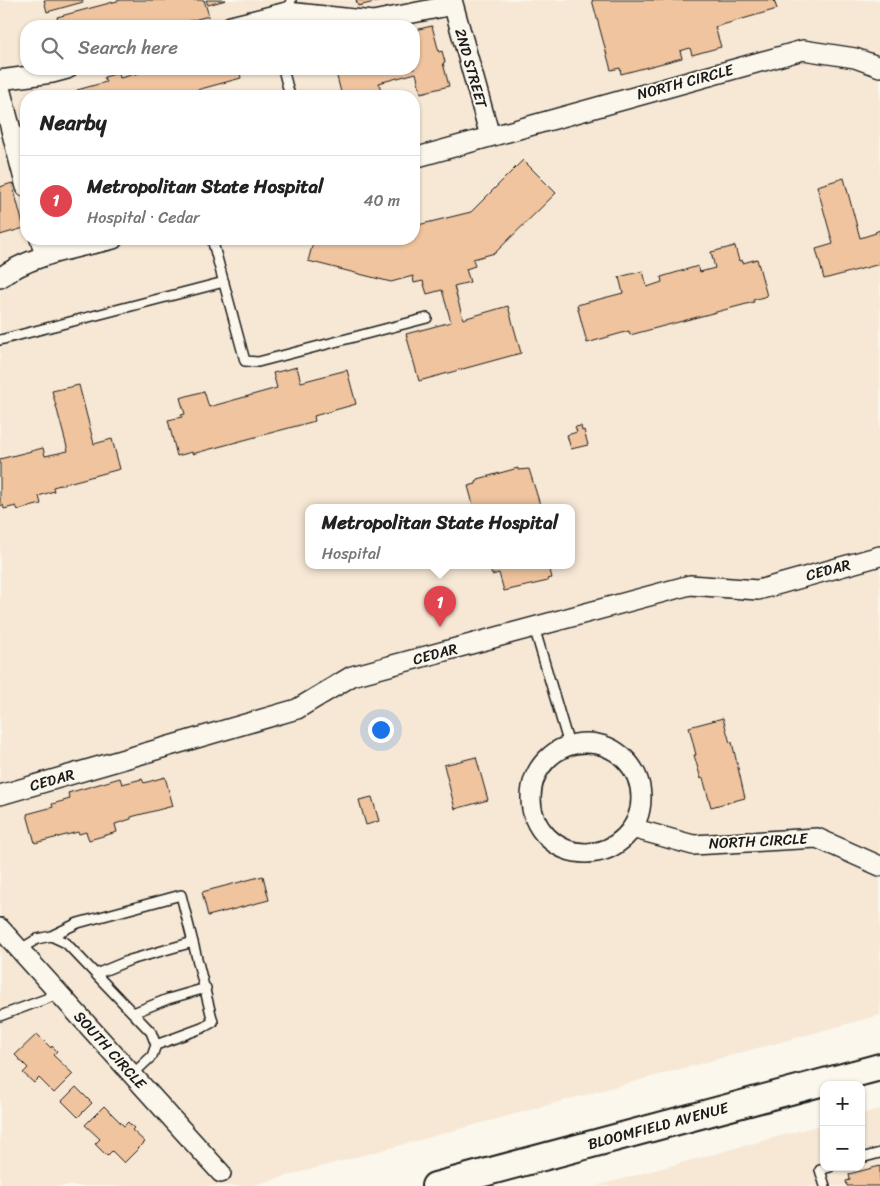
<!DOCTYPE html>
<meta charset="utf-8">
<style>
:root{--surface:#fff;--page:#f2f2f2;--text:#222;--muted:#767676;--line:#e0e0e0;--accent:#2563eb}
body{margin:0;font-family:Sriracha,sans-serif;background:var(--page);color:var(--text)}
.controls{position:absolute;right:15px;bottom:15px;display:grid;overflow:hidden;border-radius:10px;box-shadow:0 1px 4px #0004}
.controls button{width:45px;height:45px;display:grid;place-items:center;padding:0;border:0;border-bottom:1px solid var(--line);background:var(--surface);color:var(--text);font:25px sans-serif}
.you{position:absolute;left:380px;top:729px;width:18px;height:18px;margin:-12px;border:4px solid #fff;border-radius:50%;background:#1a73e8;box-shadow:0 0 0 8px #1a73e833}
.badge{display:grid;place-items:center;width:32px;height:32px;border-radius:50%;background:var(--accent);color:#fff;font-size:16px;font-weight:700}
.pin{position:absolute;translate:-50% -41px;filter:drop-shadow(0 1px 2px #0008)}
.pin::after{content:'';position:absolute;top:26px;width:18px;height:15px;background:inherit;clip-path:polygon(0 0,100% 0,50% 100%)}
.popup{position:absolute;left:305px;top:504px;width:270px;height:65px;box-sizing:border-box;display:grid;place-content:center;border-radius:10px;background:var(--surface);filter:drop-shadow(0 1px 4px #0005);font-size:16px;white-space:nowrap;color:var(--muted)}
.popup b{font-size:19px;color:var(--text)}
.popup::after{content:'';position:absolute;left:50%;top:100%;margin-left:-10px;border:10px solid transparent;border-top-color:var(--surface)}
.list{margin:0;padding:0;list-style:none}
h2{display:flex;justify-content:space-between;align-items:center;height:65px;margin:0;padding:0 20px;font-size:21px}
h2 small{font-size:16px;font-weight:400;color:var(--muted)}
.list li{display:grid;grid-template-columns:32px 1fr auto;gap:15px;align-items:center;box-sizing:border-box;height:90px;padding:0 20px;border-top:1px solid var(--line)}
.list b{display:block;font-size:19px;white-space:nowrap}
.list p{margin:0;font-size:16px;white-space:nowrap;color:var(--muted)}
.list em{font-size:16px;font-style:normal;color:var(--muted)}
.icon{flex:none;width:28px;height:28px;fill:none;stroke:currentColor;stroke-width:2;stroke-linecap:round;stroke-linejoin:round}
.map{position:relative;flex:none;width:880px;height:1186px;overflow:hidden}
.search{position:absolute;background:var(--surface);box-shadow:0 1px 4px #0004;left:20px;top:20px;width:400px;height:55px;display:flex;align-items:center;gap:12px;box-sizing:border-box;padding:0 18px;border-radius:20px;color:var(--muted);font-size:19px}
.panel{position:absolute;background:var(--surface);box-shadow:0 1px 4px #0004;left:20px;top:90px;width:400px;height:155px;border-radius:20px}
.map>svg:first-child{display:block}
.built{fill:#f7e8d5;fill-rule:evenodd}
.building{fill:#efc49e;stroke:#1c1c1c}
.lines{fill:none;stroke-linecap:round;stroke-linejoin:round}
.service-casing{stroke:#1c1c1c;stroke-width:12}
.minor-casing{stroke:#1c1c1c;stroke-width:22}
.secondary-casing{stroke:#1c1c1c;stroke-width:30}
.service{stroke:#fbf7ec;stroke-width:9}
.minor{stroke:#fbf7ec;stroke-width:19}
.secondary{stroke:#fbf7ec;stroke-width:26}
.labels{text-anchor:middle;dominant-baseline:central;stroke-width:4;stroke-linejoin:round;paint-order:stroke}
.street-label{font-size:15px;fill:#1c1c1c;stroke:#fbf7ec}
</style>
<div class="map">
<svg width="880" height="1186" viewBox="0 0 880 1186">
<rect width="100%" height="100%" fill="#fbf7ec"/>
<filter id="ink" filterUnits="userSpaceOnUse"><feTurbulence type="fractalNoise" baseFrequency=".02" numOctaves="2"/><feDisplacementMap in="SourceGraphic" scale="10" xChannelSelector="R" yChannelSelector="G"/><feConvolveMatrix kernelMatrix="1 2 1 2 8 2 1 2 1" color-interpolation-filters="sRGB"/></filter>
<g filter="url(#ink)">
<path class="built" d="M0 0H880V1015L250 1186H0ZM26 26H414V69H26ZM26 96H414V239H26ZM309 508H571V566H309Z
M880 1109V1186H596L824 1124V1167H861V1114Z"/>
<path class="building" d="M44 0H83V2L47 12Z
M121 0H204L209 16 170 26H59L57 17Z
M206 0H226L208 5Z
M356 0H383L358 6Z
M592 0H774L777 9 715 27 721 47 692 55 690 48 680 51 682 58 621 74 620 68 611 70Z
M432 26 439 52 442 51 445 62 443 63 449 86 421 93 416 73 379 83 382 96H342L335 69H414V30Z
M154 69H239L241 78 175 96H79L77 90 106 82 104 77 119 73 120 78Z
M523 160 556 193 495 253 473 259 475 266 466 269 470 282 454 286 463 319 508 306 521 353 419 381 406 334 451 322 442 290 427 294 423 281 414 283 413 276 391 282 308 261 314 239H414V226L471 212Z
M844 178 860 238 876 233 875 232 880 230V264L824 279 816 249 833 244 817 186Z
M12 183 24 228 0 235V187Z
M735 246 739 261 742 260 743 263 757 259 767 296 753 300 754 302 630 335 629 331 587 343 577 305 623 293 619 277 643 271 647 287 662 282 661 277 698 266 700 272 715 268 711 252Z
M297 367 301 382 347 370 356 404 314 416 315 421 192 454V452L177 456 168 420 182 417 181 415 185 414 180 398 204 391 209 407 277 388 273 373Z
M79 385 94 444 112 439 120 469 53 487 54 491 39 496 41 504 18 510 16 506 4 509 3 505 0 506V459L43 448 45 456 68 451 52 391Z
M581 426 582 431 584 430 588 445 571 449 567 435 577 432 575 427Z
M518 468V470L529 469 541 508H474L468 486 476 484V482L478 481V479Z
M489 566H549L552 578 547 579 548 581 504 591 499 573 492 575Z
M723 718 730 743 732 742 745 798 711 807 703 778 701 779 694 755H696L689 727Z
M476 757 488 800 455 809 444 765Z
M165 777 173 806 131 817V819L115 824 117 832 89 840 86 832 79 834 78 832 35 843 27 814 53 807 52 804 70 799 68 793 120 778 122 784 142 779 144 783Z
M372 797 379 821 366 825 359 800Z
M263 876 269 900 208 916 202 892Z
M37 1034 51 1048 52 1046 57 1051 53 1055 73 1074 54 1093 39 1078 34 1083 23 1073 28 1068 15 1055Z
M76 1087 92 1103 78 1117 62 1101Z
M104 1106 124 1126 128 1122 134 1128 132 1130 145 1142 124 1163 112 1151 107 1156 95 1144 100 1139 85 1125Z
M880 1166V1186H847L846 1181 850 1180 849 1174Z"/>
<g class="lines">
<g class="service-casing">
<path id="service" d="M284 26 291 0
M283 69 290 96
M212 239 245 361 258 362 427 318
M0 340 224 282
M534 627 569 745
M51 936 78 923 181 895 213 1022 202 1028 156 1045
M19 950 37 939 51 936 66 943 151 1032 156 1045 152 1056 132 1075
M96 974 130 960 193 942
M133 1013 168 999 206 988
M0 1016 59 994
M861 1158 880 1153
M825 1186 820 1170 830 1167"/>
</g>
<g class="minor-casing">
<path id="minor" d="M452 0 490 136
M231 26 287 12 373 21 453 5
M0 80 52 73 67 69
M0 88 26 187
M414 158 803 50 855 58 880 67
M40 239 45 256
M0 278C29 255 77 248 113 239
M531 798a55 55 0 1 1 110 0a55 55 0 1 1-110 0Z
M0 795 297 709 352 676 690 585 758 590 880 556
M632 828 693 845 817 838 880 866
M0 928 221 1173"/>
</g>
<g class="secondary-casing">
<path id="secondary" d="M435 1186 880 1067"/>
</g>
<use href="#service" class="service"/>
<use href="#minor" class="minor"/>
<use href="#secondary" class="secondary"/>
</g>
</g>
<g class="labels">
<g class="street-label">
<text transform="translate(471 68) rotate(74)">2ND STREET</text>
<text transform="translate(685 82) rotate(-15)">NORTH CIRCLE</text>
<text transform="translate(828 570) rotate(-15)">CEDAR</text>
<text transform="translate(435 654) rotate(-15)">CEDAR</text>
<text transform="translate(52 780) rotate(-16)">CEDAR</text>
<text transform="translate(758 841) rotate(-3)">NORTH CIRCLE</text>
<text transform="translate(110 1050) rotate(48)">SOUTH CIRCLE</text>
<text transform="translate(658 1126) rotate(-15)">BLOOMFIELD AVENUE</text>
</g>
</g>
</svg>
<div class="controls">
<button>+</button>
<button>−</button>
</div>
<div class="you"></div>
<div class="pin badge" style="left:440px;top:627px;background:#e0444e">1</div>
<div class="popup"><b>Metropolitan State Hospital</b>Hospital</div>
<div class="search"><svg class="icon" aria-label="search" viewBox="0 0 24 24"><circle cx="10" cy="10" r="6"/><path d="M15 15l6 6"/></svg>Search here</div>
<section class="panel">
<h2>Nearby<small></small></h2>
<ul class="list">
<li><span class="badge" style="background:#e0444e">1</span><div><b>Metropolitan State Hospital</b><p>Hospital · Cedar</p></div><em>40 m</em></li>
</ul>
</section>
</div>
